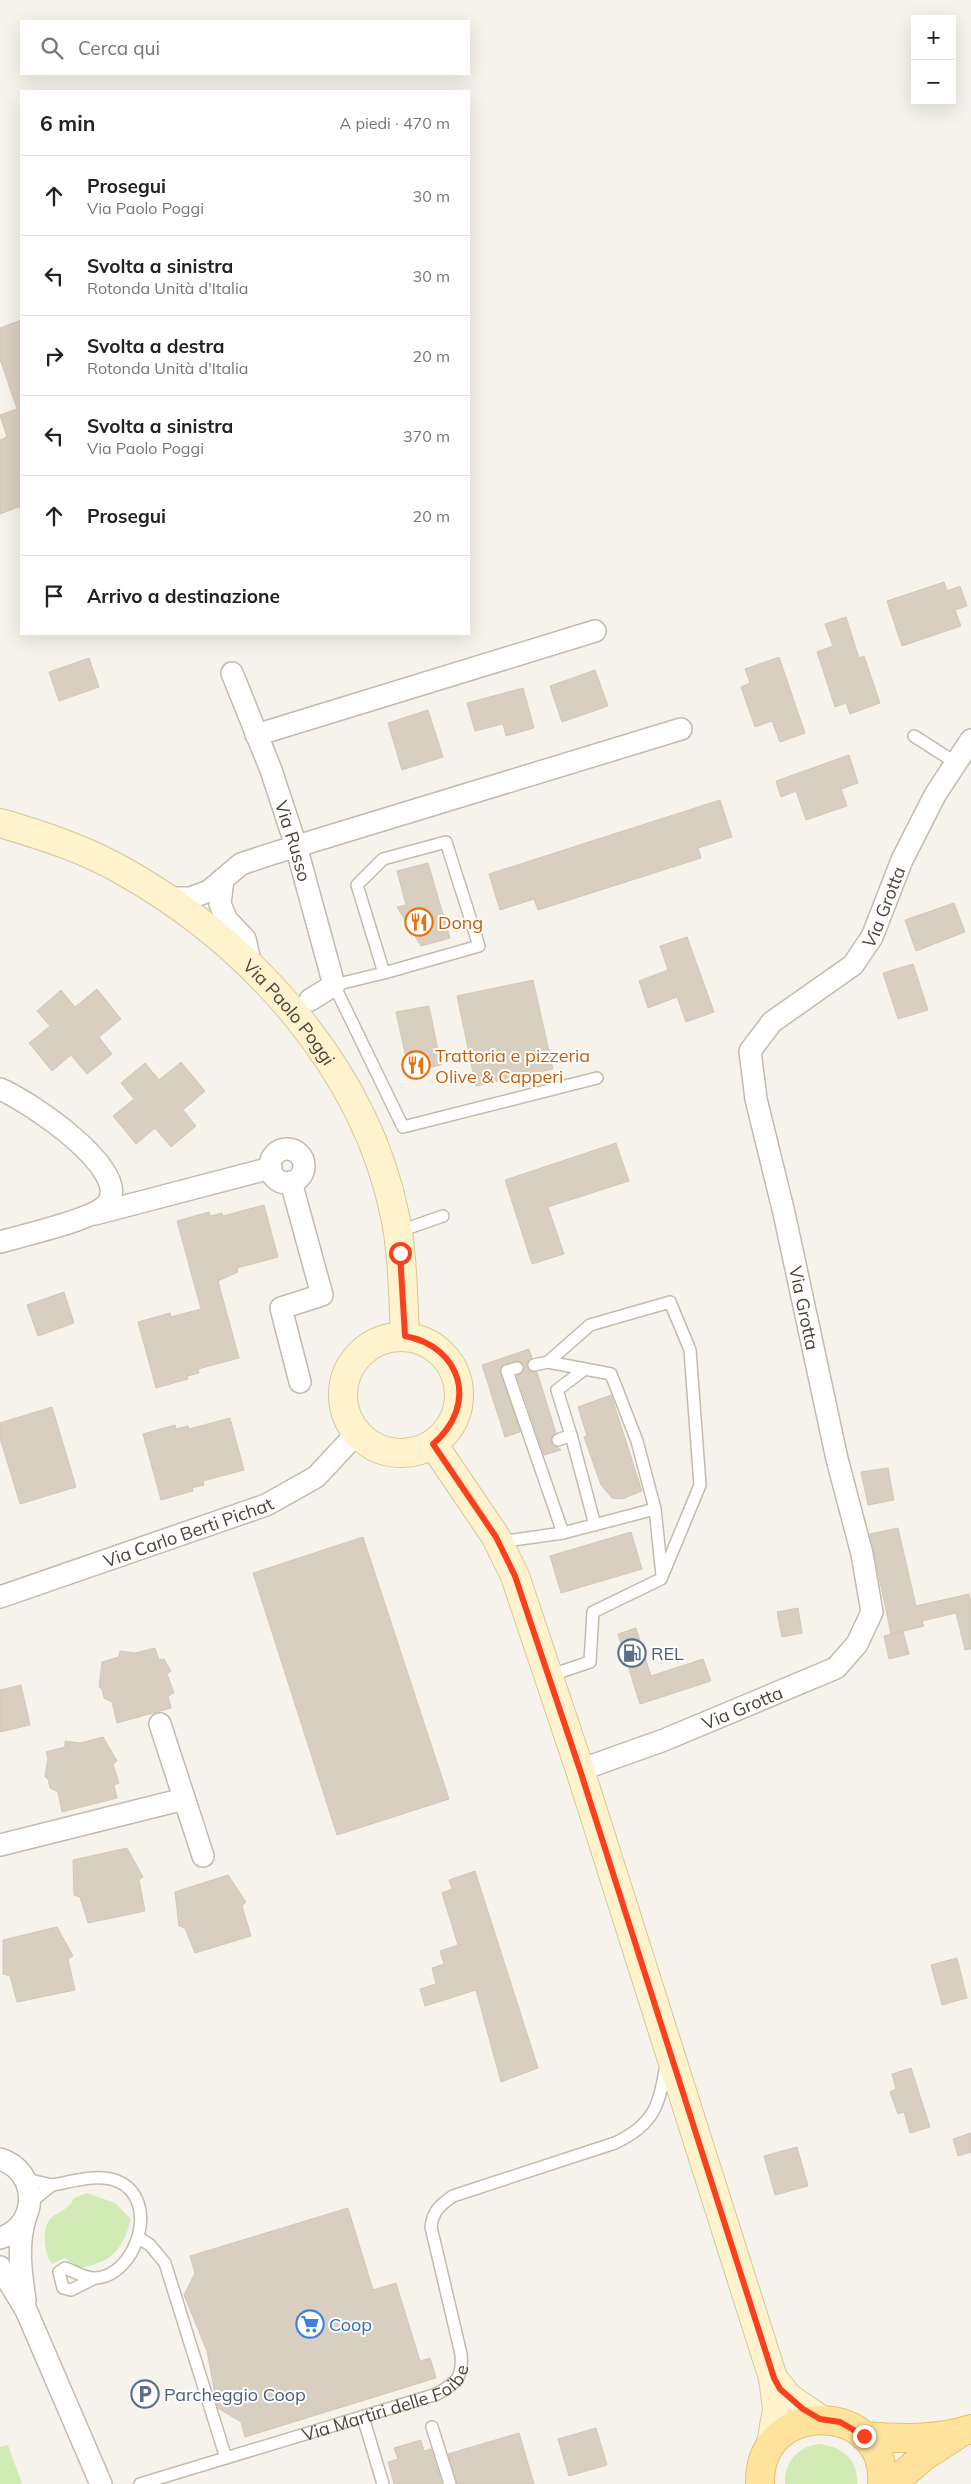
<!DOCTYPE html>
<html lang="it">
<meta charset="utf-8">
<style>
:root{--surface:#fff;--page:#f6f6f6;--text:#222;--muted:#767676;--line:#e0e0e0}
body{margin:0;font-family:Mulish,sans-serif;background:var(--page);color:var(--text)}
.controls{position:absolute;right:15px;top:15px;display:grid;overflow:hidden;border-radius:0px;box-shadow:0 5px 20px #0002}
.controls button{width:45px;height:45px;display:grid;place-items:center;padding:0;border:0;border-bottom:1px solid var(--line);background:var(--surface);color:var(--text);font:25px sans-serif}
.stop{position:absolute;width:15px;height:15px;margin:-11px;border:4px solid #fc3f1d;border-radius:50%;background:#fff}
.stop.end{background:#fc3f1d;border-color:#fff;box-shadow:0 1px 5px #0008}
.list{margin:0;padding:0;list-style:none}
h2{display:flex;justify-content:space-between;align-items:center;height:65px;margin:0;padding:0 20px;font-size:21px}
h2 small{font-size:16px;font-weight:400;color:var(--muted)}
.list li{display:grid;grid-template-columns:32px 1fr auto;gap:15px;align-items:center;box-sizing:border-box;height:80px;padding:0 20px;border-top:1px solid var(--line)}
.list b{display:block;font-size:19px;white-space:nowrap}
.list p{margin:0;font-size:16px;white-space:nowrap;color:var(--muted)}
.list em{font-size:16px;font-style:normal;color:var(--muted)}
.icon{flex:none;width:28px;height:28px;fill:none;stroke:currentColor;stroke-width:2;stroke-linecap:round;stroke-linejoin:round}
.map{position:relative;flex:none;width:971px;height:2484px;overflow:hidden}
.search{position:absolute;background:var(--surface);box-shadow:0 5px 20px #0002;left:20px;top:20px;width:450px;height:55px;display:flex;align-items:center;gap:12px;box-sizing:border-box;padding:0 18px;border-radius:0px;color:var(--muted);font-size:19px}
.panel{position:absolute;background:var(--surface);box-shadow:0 5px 20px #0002;left:20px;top:90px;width:450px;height:545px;border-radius:0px}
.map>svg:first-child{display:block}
.green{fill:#d2eab5}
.building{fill:#d8cfc1;stroke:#d3c7b4}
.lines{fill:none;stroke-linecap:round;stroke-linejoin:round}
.lane-casing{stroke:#c2bbae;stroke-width:14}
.street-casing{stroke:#c2bbae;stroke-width:24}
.secondary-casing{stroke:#d6c79b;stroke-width:30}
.primary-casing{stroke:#e6c16a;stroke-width:30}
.lane{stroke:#fff;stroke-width:11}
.street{stroke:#fff;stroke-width:21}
.secondary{stroke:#fff3cd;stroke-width:28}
.primary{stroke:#ffe39c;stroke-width:28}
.route{stroke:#fc3f1d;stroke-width:6}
.labels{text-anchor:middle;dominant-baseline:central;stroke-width:4;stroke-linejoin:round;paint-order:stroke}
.street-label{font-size:18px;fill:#4b4439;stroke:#fff}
.food-label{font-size:18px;fill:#c56008;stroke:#fff;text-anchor:start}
.service-label{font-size:18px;fill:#4e5e75;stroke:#fff;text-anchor:start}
.shop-label{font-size:18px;fill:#366cbe;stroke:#fff;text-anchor:start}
</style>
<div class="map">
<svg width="971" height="2484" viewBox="0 0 971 2484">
<rect width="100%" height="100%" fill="#f6f3ec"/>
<path class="green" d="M87 2193 115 2203 131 2219C123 2250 111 2263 79 2268L65 2258 52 2264C44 2254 41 2228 51 2218 60 2210 69 2210 74 2198Z
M820 2444C842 2447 859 2460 857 2484H785C784 2462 798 2446 820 2444Z
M8 2445 22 2484H0V2447Z"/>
<path class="building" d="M21 320V506L0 514V440L7 437 0 415 17 409 0 359V328Z
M944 582 947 591 960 586 967 606 955 610 961 626 902 646 887 601Z
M846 617 859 658 864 656 880 703 850 714 846 703 835 707 817 652 833 646 825 624Z
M779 657 805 733 780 742 772 721 755 727 741 687 750 683 745 669Z
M89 658 99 687 59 701 49 672Z
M595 670 608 706 562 722 550 686Z
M523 688 534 728 506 736 503 724 475 731 467 703Z
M428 710 443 757 402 770 388 723Z
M849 755 858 783 841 789 847 806 806 820 796 791 781 797 776 781Z
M720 800 732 837 698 848 701 858 538 910 534 899 500 910 489 874Z
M428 863 450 938 421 946 397 907 406 905 397 871Z
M954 903 965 932 916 951 905 920Z
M687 937 714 1012 686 1022 677 997 648 1008 639 981 668 970 660 946Z
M913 964 928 1010 898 1019 883 973Z
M533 980 553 1069 476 1086 457 996Z
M97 989 121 1019 99 1037 112 1054 87 1074 71 1055 52 1071 29 1043 50 1026 37 1011 61 990 75 1007Z
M429 1006 441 1065 409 1072 396 1012Z
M181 1062 205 1091 183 1110 196 1126 171 1147 155 1128 136 1144 113 1116 134 1099 121 1083 145 1063 159 1080Z
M616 1143 629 1181 548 1207 564 1254 532 1264 505 1180Z
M264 1205 278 1257 237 1268 238 1272 218 1281 239 1358 198 1369 199 1373 187 1376 188 1379 156 1388 138 1322 170 1313 171 1317 201 1309 177 1221 209 1212 210 1216 222 1213 223 1216Z
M64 1292 74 1323 38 1336 27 1305Z
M529 1349 532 1358 527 1362V1367L531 1372H537L556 1433 552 1436 551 1442 561 1450 544 1455 517 1376 524 1370 522 1363 515 1361 504 1364 500 1369 520 1432 505 1437 482 1365Z
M611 1395 642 1491 622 1499 612 1498 601 1485 584 1437 587 1436 578 1407Z
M52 1407 76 1487 20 1504 0 1438V1423Z
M230 1418 244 1470 203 1481 204 1485 192 1488 193 1491 161 1500 143 1434 175 1425 176 1429 188 1426 189 1429Z
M888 1468 894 1500 868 1505 861 1472Z
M898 1528 916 1606 969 1594 971 1603V1649L965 1650 956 1613 922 1621 924 1626 891 1634 870 1534Z
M631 1532 642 1569 561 1593 550 1556Z
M363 1537 449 1799 337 1835 253 1573Z
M798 1608 802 1633 782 1637 777 1612Z
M636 1628 651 1676 703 1659 711 1681 640 1704 618 1634Z
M903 1631 909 1654 889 1659 884 1636Z
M155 1648 159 1660 164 1659 171 1671 167 1674 174 1693 168 1696 171 1708 117 1723 112 1702 104 1698 102 1689 99 1687 102 1662 119 1657 120 1651 135 1653Z
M21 1685 30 1725 0 1732V1690Z
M103 1737 117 1761 113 1764 119 1783 114 1785 117 1798 62 1812 58 1792 50 1788 48 1779 45 1777 48 1758 46 1752 65 1747V1741L80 1743Z
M127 1848 143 1877 139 1880 145 1911 88 1923 80 1897 74 1895 73 1860Z
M475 1871 538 2068 501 2082 476 1990 425 2006 420 1989 436 1984 432 1968 444 1964 440 1951 458 1945 442 1893 452 1889 449 1880Z
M228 1875 246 1902 242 1906 251 1936 195 1953 185 1928 179 1926 175 1892Z
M57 1927 73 1956 68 1959 75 1990 17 2002 10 1976 3 1974V1940Z
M957 1958 967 1998 942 2005 931 1965Z
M911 2068 930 2127 910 2133 904 2112 898 2114 890 2092 896 2089 892 2074Z
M971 2133V2152L958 2156 953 2139Z
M797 2147 808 2186 775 2195 764 2156Z
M348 2208 373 2290 396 2283 420 2361 430 2358 436 2378 245 2437 241 2422 218 2408 217 2405 207 2351 184 2295 195 2273 190 2256Z
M596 2428 607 2465 569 2476 558 2439Z
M519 2433 534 2484H457L448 2454Z
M421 2440 424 2451 431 2449 442 2484H394L388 2462 398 2459 394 2448Z"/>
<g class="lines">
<g class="lane-casing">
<g id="lane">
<path d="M914 736 956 763"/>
<path d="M384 973 357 885 383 859 446 842 479 946 384 973 334 985 403 1127 597 1078"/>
<path d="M397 1232 443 1216"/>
<path d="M548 1362 611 1374 637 1441 655 1509"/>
<path d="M534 1365 548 1362 590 1325 670 1302 690 1350 700 1485 661 1579 593 1612 590 1662 548 1676"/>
<path d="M571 1435 595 1525"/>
<path d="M558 1440 571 1435 557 1390 585 1369"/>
<path d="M563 1533 655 1509 662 1575"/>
<path d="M499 1542 563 1533 507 1371 517 1368"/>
<path d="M26 2179 52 2185 30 2203"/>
<path d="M52 2185C71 2182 98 2173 117 2181 162 2199 136 2278 94 2278 84 2278 74 2271 65 2268L59 2272 63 2288 71 2290 95 2278"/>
<path d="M139 2238 150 2245 165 2263 226 2458"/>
<path d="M363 2417 383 2484"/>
<path d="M432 2427 450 2484"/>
<path id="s1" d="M140 2484 437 2394C457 2382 463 2378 461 2354L431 2227C433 2211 440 2205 453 2196L615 2143C655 2124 659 2105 666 2065"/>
</g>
</g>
<g class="street-casing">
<g id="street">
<path id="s2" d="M232 673 271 770 296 846 334 985 310 1000"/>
<path d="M256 735 595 631"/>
<path d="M223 879 220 904 227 920 245 939 251 966"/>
<path d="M166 898H190L209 891 241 864 271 854 681 729"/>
<path d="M0 1089C25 1099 134 1170 107 1204 94 1220 23 1235 0 1242"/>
<circle cx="287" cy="1166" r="17"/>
<path d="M291 1182 322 1295 281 1308 300 1382"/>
<path d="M95 1214 271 1168"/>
<path id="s3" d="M0 1597 266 1505 316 1477 357 1433"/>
<path d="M160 1724 203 1856"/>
<path id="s4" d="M580 1770 664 1740 836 1668 857 1644 872 1612 862 1554 837 1459 784 1213 756 1099 750 1051 772 1022 853 965 872 937 902 860 935 795 971 740"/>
<path d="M0 1845 184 1799"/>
<path d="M0 2159C39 2171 40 2226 0 2238"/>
<path d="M0 2267 26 2310 101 2484"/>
<path d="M25 2300C21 2273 17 2246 25 2219"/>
</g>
</g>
<g class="secondary-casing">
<g id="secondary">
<path id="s5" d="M0 823C41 835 85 849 123 871 251 943 365 1068 395 1216 403 1255 403 1296 405 1336"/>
<circle cx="401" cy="1395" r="58"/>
<path d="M433 1444 496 1537 515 1576 580 1770 773 2378 777 2409 771 2444"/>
<path d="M773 2378 788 2397 820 2419"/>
</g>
</g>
<g class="primary-casing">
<path id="primary" d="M864 2436C899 2439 937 2440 971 2429
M760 2484C758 2396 889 2402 882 2484
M892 2484 923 2457 954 2437"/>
</g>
<use href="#lane" class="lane"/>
<use href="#street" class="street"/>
<use href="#secondary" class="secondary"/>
<use href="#primary" class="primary"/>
</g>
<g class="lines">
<path class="route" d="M400 1253 405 1336C463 1347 478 1406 433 1444L496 1537 515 1576 580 1770 774 2378 780 2389 803 2409 820 2419 840 2422 864 2436"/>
</g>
<defs>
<g id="restaurant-ring" transform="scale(1.4375)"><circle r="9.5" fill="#fff" stroke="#e8710a" stroke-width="1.5"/><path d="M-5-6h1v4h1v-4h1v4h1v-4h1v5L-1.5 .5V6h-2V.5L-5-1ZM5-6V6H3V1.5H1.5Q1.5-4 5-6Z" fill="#e8710a"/></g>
<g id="fuel-ring" transform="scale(1.4375)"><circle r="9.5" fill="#fff" stroke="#5c6f8a" stroke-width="1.5"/><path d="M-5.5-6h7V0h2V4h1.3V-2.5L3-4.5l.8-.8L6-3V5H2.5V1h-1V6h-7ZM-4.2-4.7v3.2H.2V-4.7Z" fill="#5c6f8a"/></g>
<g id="supermarket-ring" transform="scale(1.4375)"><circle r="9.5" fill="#fff" stroke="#3f7fe0" stroke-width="1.5"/><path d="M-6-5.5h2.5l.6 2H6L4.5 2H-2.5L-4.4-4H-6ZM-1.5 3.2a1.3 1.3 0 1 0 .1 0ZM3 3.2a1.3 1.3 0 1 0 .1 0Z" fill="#3f7fe0"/></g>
<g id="parking-ring" transform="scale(1.4375)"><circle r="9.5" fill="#fff" stroke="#5c6f8a" stroke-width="1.5"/><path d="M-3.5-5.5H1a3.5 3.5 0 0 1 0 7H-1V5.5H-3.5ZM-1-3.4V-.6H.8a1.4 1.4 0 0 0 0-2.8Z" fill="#5c6f8a"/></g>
</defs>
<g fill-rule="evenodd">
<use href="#restaurant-ring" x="419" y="922"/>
<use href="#restaurant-ring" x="416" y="1065"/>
<use href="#fuel-ring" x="632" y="1653"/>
<use href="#supermarket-ring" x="310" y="2324"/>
<use href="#parking-ring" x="145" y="2394"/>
</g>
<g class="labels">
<g class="street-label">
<text stroke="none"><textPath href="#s2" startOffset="179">Via Russo</textPath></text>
<text stroke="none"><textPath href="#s4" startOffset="1119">Via Grotta</textPath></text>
<text stroke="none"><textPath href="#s5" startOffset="352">Via Paolo Poggi</textPath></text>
<text transform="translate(804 1308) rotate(78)">Via Grotta</text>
<text stroke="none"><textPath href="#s3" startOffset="199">Via Carlo Berti Pichat</textPath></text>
<text stroke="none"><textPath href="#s4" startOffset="174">Via Grotta</textPath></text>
<text stroke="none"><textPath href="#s1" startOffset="260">Via Martiri delle Foibe</textPath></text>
</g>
<g class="food-label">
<text x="438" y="922">Dong</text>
<text x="435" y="1055">Trattoria e pizzeria<tspan x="435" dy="21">Olive &amp; Capperi</tspan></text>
</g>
<g class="service-label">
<text x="651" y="1653">REL</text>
<text x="164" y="2394">Parcheggio Coop</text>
</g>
<g class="shop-label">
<text x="329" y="2324">Coop</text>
</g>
</g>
</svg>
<div class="controls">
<button>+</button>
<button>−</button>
</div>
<div class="stop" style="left:400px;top:1253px"></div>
<div class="stop end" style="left:864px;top:2436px"></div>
<div class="search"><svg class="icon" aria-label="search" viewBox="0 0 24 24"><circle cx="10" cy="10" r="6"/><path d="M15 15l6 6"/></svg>Cerca qui</div>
<section class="panel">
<h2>6 min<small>A piedi · 470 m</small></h2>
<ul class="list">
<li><svg class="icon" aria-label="ahead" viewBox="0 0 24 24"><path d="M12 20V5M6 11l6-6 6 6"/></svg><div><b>Prosegui</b><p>Via Paolo Poggi</p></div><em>30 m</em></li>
<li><svg class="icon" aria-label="left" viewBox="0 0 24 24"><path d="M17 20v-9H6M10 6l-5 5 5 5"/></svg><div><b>Svolta a sinistra</b><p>Rotonda Unità d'Italia</p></div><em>30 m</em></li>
<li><svg class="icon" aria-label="right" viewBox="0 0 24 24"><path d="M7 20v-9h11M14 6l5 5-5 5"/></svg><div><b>Svolta a destra</b><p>Rotonda Unità d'Italia</p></div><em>20 m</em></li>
<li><svg class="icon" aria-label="left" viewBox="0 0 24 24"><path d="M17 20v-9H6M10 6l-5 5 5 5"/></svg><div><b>Svolta a sinistra</b><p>Via Paolo Poggi</p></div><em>370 m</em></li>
<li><svg class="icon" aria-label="ahead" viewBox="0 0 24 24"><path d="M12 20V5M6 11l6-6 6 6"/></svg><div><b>Prosegui</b></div><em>20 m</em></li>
<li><svg class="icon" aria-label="arrive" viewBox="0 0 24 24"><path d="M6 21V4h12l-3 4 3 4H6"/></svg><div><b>Arrivo a destinazione</b></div></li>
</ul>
</section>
</div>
